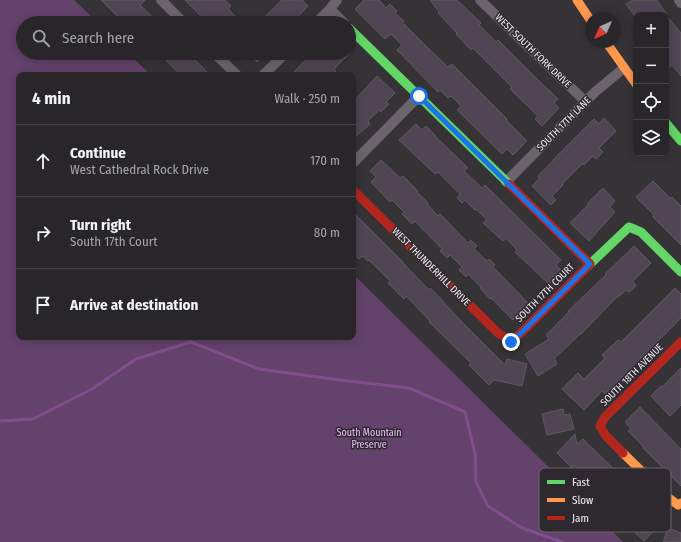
<!DOCTYPE html>
<meta charset="utf-8">
<style>
:root{--surface:#282629;--page:#302e31;--text:#f1f3f6;--muted:#a5a5a8;--line:#444346}
body{margin:0;font-family:"Fira Sans Condensed",sans-serif;background:var(--page);color:var(--text)}
.controls{position:absolute;right:12px;top:12px;display:grid;overflow:hidden;border-radius:8px;box-shadow:0 2px 10px #0003}
.controls button{width:36px;height:36px;display:grid;place-items:center;padding:0;border:0;border-bottom:1px solid var(--line);background:var(--surface);color:var(--text);font:20px sans-serif}
.compass{position:absolute;left:585px;top:12px;width:36px;height:36px;border-radius:50%;background:var(--surface);box-shadow:0 2px 10px #0003;rotate:225deg}
.stop{position:absolute;width:12px;height:12px;margin:-9px;border:3px solid #1a73e8;border-radius:50%;background:#fff}
.stop.end{background:#1a73e8;border-color:#fff;box-shadow:0 1px 4px #0008}
.list{margin:0;padding:0;list-style:none}
h2{display:flex;justify-content:space-between;align-items:center;height:52px;margin:0;padding:0 16px;font-size:17px}
h2 small{font-size:13px;font-weight:400;color:var(--muted)}
.list li{display:grid;grid-template-columns:26px 1fr auto;gap:12px;align-items:center;box-sizing:border-box;height:72px;padding:0 16px;border-top:1px solid var(--line)}
.list b{display:block;font-size:15px;white-space:nowrap}
.list p{margin:0;font-size:13px;white-space:nowrap;color:var(--muted)}
.list em{font-size:13px;font-style:normal;color:var(--muted)}
.icon{flex:none;width:22px;height:22px;fill:none;stroke:currentColor;stroke-width:2;stroke-linecap:round;stroke-linejoin:round}
.map{position:relative;flex:none;width:681px;height:542px;overflow:hidden}
.search{position:absolute;background:var(--surface);box-shadow:0 2px 10px #0003;left:16px;top:16px;width:340px;height:44px;display:flex;align-items:center;gap:10px;box-sizing:border-box;padding:0 14px;border-radius:22px;color:var(--muted);font-size:15px}
.panel{position:absolute;background:var(--surface);box-shadow:0 2px 10px #0003;left:16px;top:72px;width:340px;height:268px;border-radius:8px}
.map>svg:first-child{display:block}
.green{fill:#63426b}
.lines{fill:none;stroke-linecap:round;stroke-linejoin:round}
.stream{stroke:#804e8c;stroke-width:3}
.building{fill:#504653;stroke:#5d5a5e}
.street{stroke:#6c646d;stroke-width:10}
.fast{stroke:#63d668;stroke-width:9}
.slow{stroke:#ff974d;stroke-width:9}
.jam{stroke:#b3261e;stroke-width:9}
.route{stroke:#1a73e8;stroke-width:5}
.labels{text-anchor:middle;dominant-baseline:central;stroke-width:3;stroke-linejoin:round;paint-order:stroke}
.street-label{font-size:10px;fill:#f1eef2;stroke:#2d292e}
.park-label{font-size:10px;fill:#edc1f8;stroke:#2d292e}
.key{fill:#2d292e;stroke:#686469;stroke-width:1}
.key-label{font-size:11px;fill:#f1eef2}
</style>
<div class="map">
<svg width="681" height="542" viewBox="0 0 681 542">
<rect width="100%" height="100%" fill="#363337"/>
<path class="green" d="M0 0H74L98 23H23V53H128L151 75H19V337H353V274L575 493 623 542H0Z"/>
<g class="lines">
<path class="stream" d="M0 421 33 419 92 389 136 359 191 342 259 369 340 380 409 388 465 412 475 453 476 482 488 506 522 528 562 542"/>
</g>
<path class="building" d="M101 0H145L140 5 159 23H124Z
M185 0H225L231 6 228 9 242 23H208Z
M282 0H302L308 6 292 23H267L263 19Z
M364 0H379L386 8 390 4 397 11 395 13 404 21 402 22 428 48 448 67 452 64 507 119 506 120 527 141 513 155 507 149 502 154 457 110 461 106 451 96 448 98 440 90 438 92 397 50 402 45 391 34 385 39 355 9Z
M430 0H457L481 23 479 25 496 42 498 40 534 76 558 99 554 103 559 108 542 126 535 119 538 116 510 89 512 87 473 48 471 50 456 34 457 33 438 13 439 12Z
M633 0H657L667 15H634L626 4Z
M666 15 681 33V76L672 65 666 70Z
M159 53H192L197 58 195 60 210 75H181Z
M248 53H266L257 62Z
M312 53H350L334 69 336 71 332 75H291Z
M377 76 395 93 386 102 389 104 381 112 379 110 368 121 370 124 353 139V102Z
M604 118 616 131 599 148 603 152 596 159 593 156 584 165 583 163 562 184 563 185 552 196 556 200 551 205 532 186 540 178 538 176 553 161V160L594 119 599 124Z
M416 124 422 130 426 126 435 135V136L468 168 464 171 482 188 485 185 561 260 556 265 562 271 549 284 515 252 517 250 506 238 503 241 483 223 487 220 476 209 475 210 465 200 462 203 457 198 460 194 438 172 435 174 399 140Z
M381 160 400 178 403 176 418 191 417 192 428 203 427 204 438 216 440 214 468 243 471 240 477 246 474 249 487 261 489 259 495 265 493 267 529 304 513 320 491 298 490 299 480 288 481 287 468 274 466 277 459 270 462 267 450 255 447 258 440 251 442 249 415 221 412 224 402 214 404 212 392 200 390 202 371 182 376 177 370 171Z
M653 181 671 199 672 197 681 206V245L653 217 654 215 636 197Z
M603 188 615 201 610 207 615 212 589 241 570 223 588 205 587 204Z
M353 212 403 262V263L429 290 430 288 440 298 459 319 505 365 507 359 527 364 522 386 494 380 489 385 469 365 471 363 429 322 430 321 406 296 404 299 388 283 390 281 369 260 368 261 362 256 359 259 353 254Z
M634 246 651 263 633 281 636 286 629 292 626 290 617 298V297L581 334H580L554 359 557 364 538 376 525 354 549 339 546 335 569 312 568 311 606 275 605 274Z
M675 288 681 294V318L605 394 602 391 584 410 562 389 578 373 584 379 605 358 602 355 618 340 621 342Z
M681 368V405L670 416 651 396 661 386 662 387Z
M640 407 681 449V486L643 448 644 447 628 431 631 429 625 422Z
M563 409 564 415 570 414 574 429 547 435 542 414Z
M575 434 577 444 583 439 619 474H620L643 496 641 498 664 520 644 541 629 527 633 523 614 504 574 465 572 468 557 453Z
M668 528 681 533V542H663Z"/>
<g class="lines">
<path class="street" d="M161 0 184 23
M480 0 586 102
M679 0 681 3
M330 9 344 23
M316 23 330 9 337 0
M214 53 237 75
M263 75 286 53
M353 163 419 96
M506 182 595 92 624 68"/>
<path class="fast" d="M349 28 509 184
M666 123 681 141
M588 266 629 227 641 232 681 272"/>
<path class="slow" d="M577 0 591 21
M606 42 636 84
M623 453 669 498 678 505 681 503"/>
<path class="jam" d="M509 184 590 264
M353 190 498 333 511 341 522 332 588 266
M623 453 606 436 600 426 605 417 681 342"/>
</g>
<g class="lines">
<path class="route" d="M419 96 590 264 522 332 511 342"/>
</g>
<g class="labels">
<g class="street-label">
<text transform="translate(533 51) rotate(44)">WEST SOUTH FORK DRIVE</text>
<text transform="translate(564 124) rotate(-45)">SOUTH 17TH LANE</text>
<text transform="translate(431 267) rotate(45)">WEST THUNDERHILL DRIVE</text>
<text transform="translate(545 293) rotate(-45)">SOUTH 17TH COURT</text>
<text transform="translate(632 375) rotate(-45)">SOUTH 18TH AVENUE</text>
</g>
<g class="park-label">
<text x="369" y="433">South Mountain<tspan x="369" dy="12">Preserve</tspan></text>
</g>
</g>
<rect x="539" y="468" width="132" height="64" rx="6" class="key"/>
<rect x="547" y="480" width="18" height="4" fill="#63d668"/>
<rect x="547" y="498" width="18" height="4" fill="#ff974d"/>
<rect x="547" y="516" width="18" height="4" fill="#b3261e"/>
<g class="key-label">
<text x="572" y="486">Fast</text>
<text x="572" y="504">Slow</text>
<text x="572" y="522">Jam</text>
</g>
</svg>
<div class="controls">
<button>+</button>
<button>−</button>
<button><svg class="icon" aria-label="locate" viewBox="0 0 24 24"><circle cx="12" cy="12" r="6"/><path d="M12 2v4M12 18v4M2 12h4M18 12h4"/></svg></button>
<button><svg class="icon" aria-label="layers" viewBox="0 0 24 24"><path d="M12 4l9 5-9 5-9-5zM3 14l9 5 9-5"/></svg></button>
</div>
<svg class="compass" viewBox="-18 -18 36 36"><path d="M0-13l5 13h-10z" fill="#e53935"/><path d="M0 13l5-13h-10z" fill="#a5a5a8"/></svg>
<div class="stop" style="left:419px;top:96px"></div>
<div class="stop end" style="left:511px;top:342px"></div>
<div class="search"><svg class="icon" aria-label="search" viewBox="0 0 24 24"><circle cx="10" cy="10" r="6"/><path d="M15 15l6 6"/></svg>Search here</div>
<section class="panel">
<h2>4 min<small>Walk · 250 m</small></h2>
<ul class="list">
<li><svg class="icon" aria-label="ahead" viewBox="0 0 24 24"><path d="M12 20V5M6 11l6-6 6 6"/></svg><div><b>Continue</b><p>West Cathedral Rock Drive</p></div><em>170 m</em></li>
<li><svg class="icon" aria-label="right" viewBox="0 0 24 24"><path d="M7 20v-9h11M14 6l5 5-5 5"/></svg><div><b>Turn right</b><p>South 17th Court</p></div><em>80 m</em></li>
<li><svg class="icon" aria-label="arrive" viewBox="0 0 24 24"><path d="M6 21V4h12l-3 4 3 4H6"/></svg><div><b>Arrive at destination</b></div></li>
</ul>
</section>
</div>
